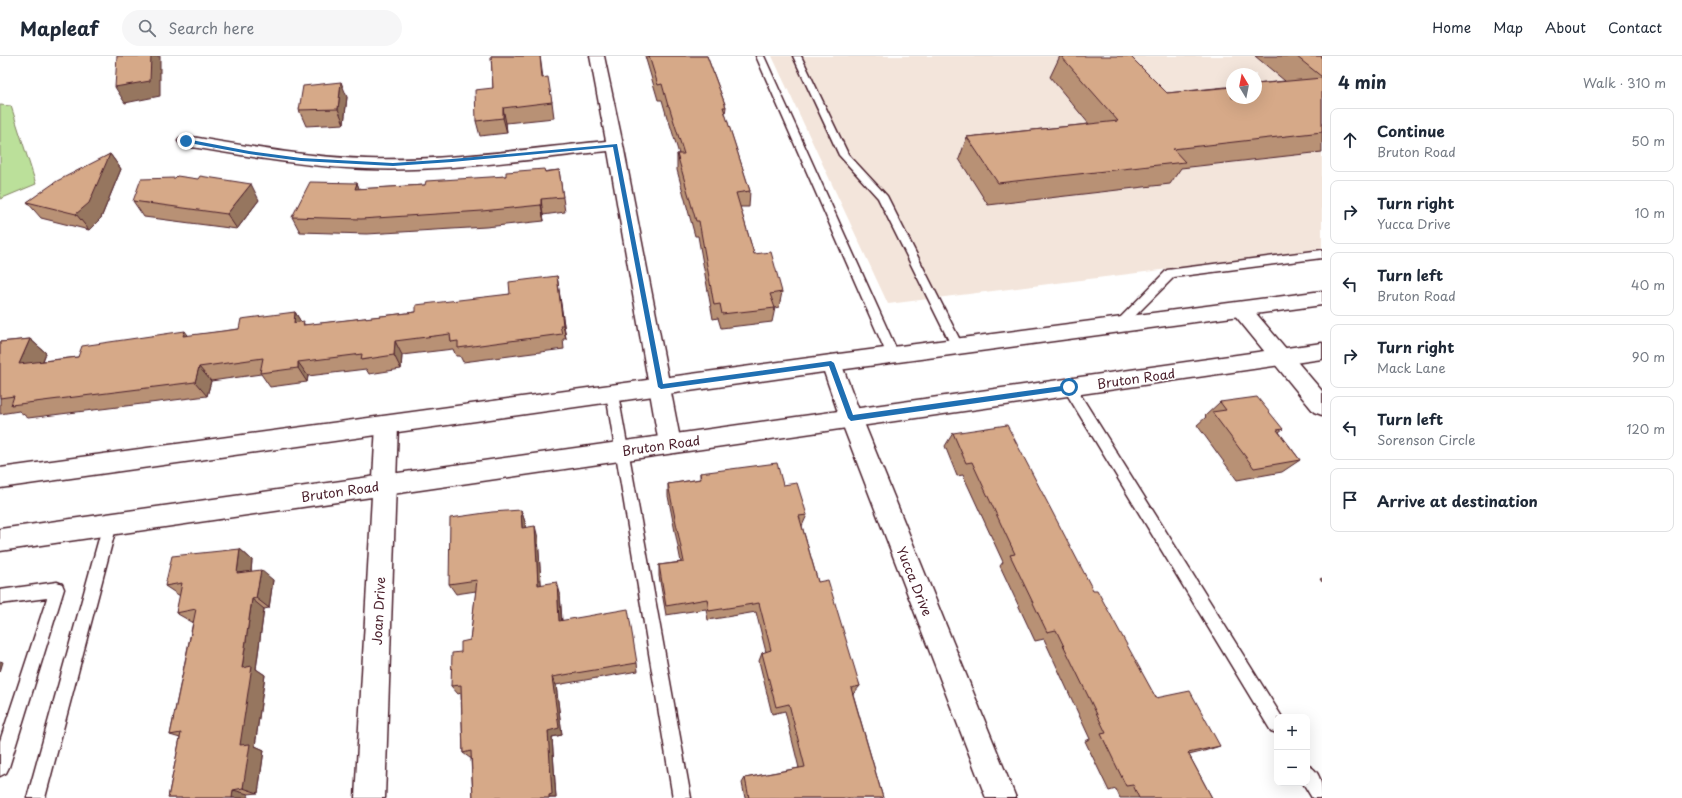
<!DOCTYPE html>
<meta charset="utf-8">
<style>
:root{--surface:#fff;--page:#f6f6f7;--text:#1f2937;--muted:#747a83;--line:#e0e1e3}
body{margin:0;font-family:"Playpen Sans",sans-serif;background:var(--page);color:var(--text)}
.controls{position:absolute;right:12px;bottom:12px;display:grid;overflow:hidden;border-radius:8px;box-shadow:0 4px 16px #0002}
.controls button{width:36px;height:36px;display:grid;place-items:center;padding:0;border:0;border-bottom:1px solid var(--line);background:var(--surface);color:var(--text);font:20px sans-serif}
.compass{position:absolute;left:1226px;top:12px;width:36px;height:36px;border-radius:50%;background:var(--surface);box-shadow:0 4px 16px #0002;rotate:350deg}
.stop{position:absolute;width:12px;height:12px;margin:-9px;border:3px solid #1f6fb2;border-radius:50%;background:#fff}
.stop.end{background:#1f6fb2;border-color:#fff;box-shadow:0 1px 4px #0008}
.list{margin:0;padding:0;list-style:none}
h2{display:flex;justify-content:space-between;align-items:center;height:52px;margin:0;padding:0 16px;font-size:17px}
h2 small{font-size:13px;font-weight:400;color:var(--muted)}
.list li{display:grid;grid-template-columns:26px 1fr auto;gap:12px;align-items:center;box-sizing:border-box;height:64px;margin:0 8px 8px;padding:0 8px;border:1px solid var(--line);border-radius:8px}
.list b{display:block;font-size:15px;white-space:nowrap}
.list p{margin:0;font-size:13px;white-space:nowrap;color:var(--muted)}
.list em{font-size:13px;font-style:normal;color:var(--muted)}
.icon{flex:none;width:22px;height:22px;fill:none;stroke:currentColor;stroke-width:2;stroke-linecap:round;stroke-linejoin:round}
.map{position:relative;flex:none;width:1322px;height:742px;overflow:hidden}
header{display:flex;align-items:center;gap:24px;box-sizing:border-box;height:56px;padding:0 20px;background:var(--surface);border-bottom:1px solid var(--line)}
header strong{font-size:19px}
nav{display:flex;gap:22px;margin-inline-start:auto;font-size:14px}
.search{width:280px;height:36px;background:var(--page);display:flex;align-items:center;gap:10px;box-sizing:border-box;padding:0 14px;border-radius:22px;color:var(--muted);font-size:15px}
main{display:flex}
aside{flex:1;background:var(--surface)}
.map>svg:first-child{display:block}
.built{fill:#f3e5db;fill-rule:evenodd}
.green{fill:#bbe09a;stroke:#828062}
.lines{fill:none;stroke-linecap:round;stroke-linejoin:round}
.lane-casing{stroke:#4a1f2b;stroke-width:3}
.street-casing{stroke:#4a1f2b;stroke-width:3}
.secondary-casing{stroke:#4a1f2b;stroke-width:3}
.lane{fill:#fff;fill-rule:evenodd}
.street{fill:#fff;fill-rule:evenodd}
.secondary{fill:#fff;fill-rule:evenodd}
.wall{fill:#b89175;stroke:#4a1f2b}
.shaded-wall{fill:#96765f;stroke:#4a1f2b}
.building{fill:#d6a988;stroke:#4a1f2b}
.route{fill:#1f6fb2}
.labels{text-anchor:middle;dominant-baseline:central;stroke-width:3;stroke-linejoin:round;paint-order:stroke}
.street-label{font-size:13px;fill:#4a1f2b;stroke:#fff}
</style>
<header>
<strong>Mapleaf</strong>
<div class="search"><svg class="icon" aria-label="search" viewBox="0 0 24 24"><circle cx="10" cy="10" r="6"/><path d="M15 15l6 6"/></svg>Search here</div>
<nav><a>Home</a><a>Map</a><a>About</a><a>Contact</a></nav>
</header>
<main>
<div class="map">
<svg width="1322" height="742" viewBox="0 0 1322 742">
<rect width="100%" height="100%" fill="#fff"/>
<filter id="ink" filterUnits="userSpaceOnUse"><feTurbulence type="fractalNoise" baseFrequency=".025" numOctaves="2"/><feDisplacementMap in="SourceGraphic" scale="8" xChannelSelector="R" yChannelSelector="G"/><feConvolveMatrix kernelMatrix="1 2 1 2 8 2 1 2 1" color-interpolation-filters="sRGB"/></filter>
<g filter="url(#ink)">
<path class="built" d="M772 0H1322V194L888 248ZM1232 18H1256V42H1232Z"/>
<path class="green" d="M0 49 11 50 36 128 0 143Z"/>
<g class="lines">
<g class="lane-casing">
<path id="lane" d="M756 0H764L899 299 897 302 893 304 889 302 887 299Z
M793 0H801L848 98 887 140 963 290 961 293 957 295 953 293 878 142 839 99Z
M1322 194V202L1174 221 1123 272 1119 273 1115 272 1113 269 1167 214Z
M1069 326 1073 327 1282 661H1277V677L1271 675 1065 335 1063 331 1065 327Z
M612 333 616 334 618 338 691 742H673L606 338 608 334Z
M110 462 115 463 117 468 45 742H27L103 468 105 463Z
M57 526 62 528 64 533 9 711 6 717 0 720V685L47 542 0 548V534Z
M1307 709C1321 715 1322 728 1322 742H1312L1303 727H1307Z"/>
</g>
<g class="street-casing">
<path id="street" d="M590 0H604L623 89 681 388 678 395 670 397 662 395 659 388 608 95C528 103 447 116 366 113 305 111 246 100 186 90L180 88 178 85 180 82 186 80C246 90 306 101 367 103 447 105 527 93 606 85Z
M1241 246 1248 248 1322 335V359L1314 356 1234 258 1231 253 1234 248Z
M831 299 838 301 841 307 862 362 1016 742H986L840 362 821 307 824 301Z
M387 360 395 363 398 369 385 742H355L376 369 379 363Z"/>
</g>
<g class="secondary-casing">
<path id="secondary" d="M1322 235V249L831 315 0 432V412L831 299Z
M1322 287V303L0 495V473Z"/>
</g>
<use href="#lane" class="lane"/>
<use href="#street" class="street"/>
<use href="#secondary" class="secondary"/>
</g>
<path class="wall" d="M491 0H540L543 22 552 46 554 62 506 67 507 77 480 80 476 65 493 32Z
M645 0H707L726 51 725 58 750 135 749 151H740L754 198 782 236 779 251 775 252 772 266 721 272 718 262 713 263 698 180H695L677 114V98H679L669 65H668L662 44H658Z
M1060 0 1167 37 1285 25 1255 0H1322V96L1181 112 1170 128 988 149 959 103 967 81 1089 68 1050 21Z
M347 41 344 68 306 70 299 54Z
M110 98 121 113 101 162 89 174 41 162 27 146Z
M559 114 565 156 543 159 544 165 486 171 367 178 300 176 292 161 357 127 359 133 425 129Z
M259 144 237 173 144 161 133 145Z
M557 220 566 283H563L564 293 463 306 460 300H456L453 293 402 299 401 313 369 318 366 313 308 320 307 326 270 331 261 318 211 325 207 340 28 362 19 355 0 358V286L30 283 46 297 43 305 78 301 188 280 239 273 295 256 301 266 306 269 416 256 510 238Z
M1220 346 1283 373 1279 376 1300 404 1282 416 1237 424 1197 369 1206 361 1205 360Z
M953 377 1093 534 1156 642 1220 690 1201 696 1189 699 1212 742H1120L1116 733 1109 735 1085 685 1090 683 1044 583 1035 585 1000 510 1003 506 963 419 957 420 945 390Z
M700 417 783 429 807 459 802 470 818 526 860 630 854 637 853 638 883 742H745L742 727 745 722 799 712 785 655 772 658 759 605 762 597 766 596 756 556 708 564 706 553 666 559 659 520V509L681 506 668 440V428L700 423Z
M521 454 525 466V471L538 482 541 529 560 537 562 564 637 607 638 615 556 629 562 679 552 681 556 742H473L471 702H470L463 697 461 637 458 638 451 630 461 596 470 584 476 535 456 538 449 528Z
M240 493 252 504 251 515 273 524 269 552 264 553 256 613 265 619 255 690 264 694 258 737 248 738V742H168L180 682 170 679 193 566H192L176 557 180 540 165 530Z
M1322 522V526L1320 523Z"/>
<path class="shaded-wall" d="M151 0H160V40L125 47 115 31Z
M341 26 347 41 344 68 338 53Z
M503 52 506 67 507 77 503 62Z
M110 98 121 113 101 162 89 174 76 158Z
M357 127 363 142 355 133Z
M251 128 259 144 237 173 227 158Z
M541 143 543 159 544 165 541 149Z
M557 220 559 235 566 283 563 269Z
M295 256 304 271 294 267Z
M185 275 196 290 183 280Z
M30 283 46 297 36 322 19 308Z
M395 285 402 299 401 313 394 299Z
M298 306 308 320 307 326 298 312Z
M199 311 211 325 207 340 195 326Z
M521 454 525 466 526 483 522 472Z
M535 470 538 482 542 540 538 529Z
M240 493 252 504 250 528 237 517Z
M261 514 273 524 269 552 256 542Z
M557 526 560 537 562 574 559 565Z
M252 543 264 553 256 613 265 619 255 690 264 694 258 737 243 732 240 689 242 612Z
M0 605 3 606 0 616Z
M552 621 556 629 562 679 552 681 556 742H549L548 675Z
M233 734 248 738V742H232Z"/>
<path class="building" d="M117 0H151L150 25 115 31Z
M491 0H540L542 22 548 21 552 46 503 52V62L476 65 475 34 493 32Z
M649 0H707L726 51H723L750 135 736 137 754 198 771 196 782 236 770 238 775 252 722 258 720 248 714 249 699 165H696L677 98H684L669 50H668L662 28 658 29Z
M1061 0H1130L1167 37 1232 31V42H1256V28L1322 22V76L1173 93 1185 106 998 127 967 81 1118 65Z
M1296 0H1322V21Z
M341 26 338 53 299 54 303 30Z
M110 98 89 147 76 158 27 146 57 125Z
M544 113 545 116 559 114 563 141 541 143V149L482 155 361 163 292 161 310 126 357 127 355 133 425 129 426 125 506 120V116Z
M177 120 198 123 200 120 251 128 227 158 133 145 141 123 175 122Z
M557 220 563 269H560L562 278 458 292V285L451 286 450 278 395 285 394 299 361 304 362 298 298 306V312L260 317 263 302 199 311 195 326 11 349 14 340 0 342V286L30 283 19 308 78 301 82 290 185 275 183 280 239 273 241 263 295 256 294 267 304 265 303 269 416 256V249L510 238 509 226Z
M1257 341 1283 373 1277 374 1300 404 1254 412 1212 356 1226 354 1220 346Z
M1007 369 1093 534H1097L1156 642 1190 635 1220 690 1188 697 1212 742H1139L1133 729 1126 730 1101 678 1106 677 1056 574 1047 576 1010 499 1015 498 984 432 972 406 966 407 953 377Z
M777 407 783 429 797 427 807 459 799 460 818 526 828 524 860 630 851 632 883 742H749L745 722 805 711 789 648 776 651 762 597 771 594 759 547 709 555 707 543 666 550 659 509 684 506 668 428 701 423 700 417Z
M521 454 522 472 535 470 538 529 557 526 559 565 628 553 637 607 552 621 559 672 548 675 552 738 549 739V742H473L471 695 463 697 461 629 451 630 452 597 461 596V586L470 584 477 524 449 528 450 462 492 456Z
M240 493 237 517 261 514 256 542 252 543 242 612 252 610 240 689 250 688 243 732 233 734 232 742H168L181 677 170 679 196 553 176 557 182 527 165 530 172 500Z"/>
</g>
<path class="route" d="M186 83 249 95 301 102 393 107 452 103 617 88 663 328 831 305 834 307 853 359 1069 329 1073 331 1069 334 851 365 848 362 829 310 661 333 658 331 613 91 452 106 393 110 301 105 249 98 184 86Z"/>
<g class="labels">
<g class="street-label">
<text transform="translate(1136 322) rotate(-8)">Bruton Road</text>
<text transform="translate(661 389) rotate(-8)">Bruton Road</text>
<text transform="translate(340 435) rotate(-8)">Bruton Road</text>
<text transform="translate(915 525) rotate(68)">Yucca Drive</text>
<text transform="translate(378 555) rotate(-87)">Joan Drive</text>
</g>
</g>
</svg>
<div class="controls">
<button>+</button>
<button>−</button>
</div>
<svg class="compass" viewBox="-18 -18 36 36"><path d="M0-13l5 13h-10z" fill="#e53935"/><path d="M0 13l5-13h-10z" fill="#747a83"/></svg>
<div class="stop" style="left:1069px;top:331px"></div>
<div class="stop end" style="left:186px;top:85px"></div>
</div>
<aside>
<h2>4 min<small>Walk · 310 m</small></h2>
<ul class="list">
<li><svg class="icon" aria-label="ahead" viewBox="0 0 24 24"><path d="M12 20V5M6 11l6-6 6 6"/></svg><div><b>Continue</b><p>Bruton Road</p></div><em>50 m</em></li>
<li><svg class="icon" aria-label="right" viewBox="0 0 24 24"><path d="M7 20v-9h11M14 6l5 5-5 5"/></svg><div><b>Turn right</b><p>Yucca Drive</p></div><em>10 m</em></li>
<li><svg class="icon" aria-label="left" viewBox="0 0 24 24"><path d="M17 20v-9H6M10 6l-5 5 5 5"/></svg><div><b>Turn left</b><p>Bruton Road</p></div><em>40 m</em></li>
<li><svg class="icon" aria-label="right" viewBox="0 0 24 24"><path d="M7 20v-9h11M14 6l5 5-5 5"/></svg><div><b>Turn right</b><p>Mack Lane</p></div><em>90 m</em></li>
<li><svg class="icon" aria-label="left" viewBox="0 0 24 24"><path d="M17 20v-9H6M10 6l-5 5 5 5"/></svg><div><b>Turn left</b><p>Sorenson Circle</p></div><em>120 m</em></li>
<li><svg class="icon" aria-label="arrive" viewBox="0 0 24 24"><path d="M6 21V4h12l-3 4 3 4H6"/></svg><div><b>Arrive at destination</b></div></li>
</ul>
</aside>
</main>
